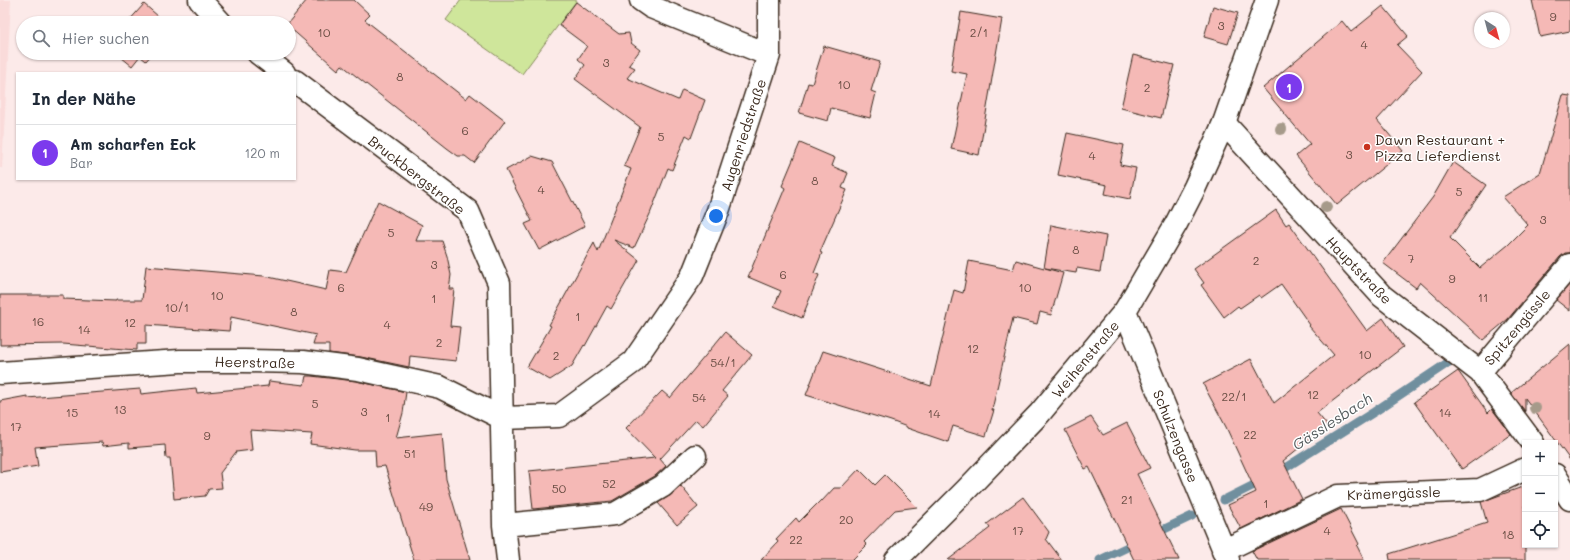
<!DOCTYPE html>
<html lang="de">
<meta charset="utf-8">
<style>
:root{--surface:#fff;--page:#f2f2f3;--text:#1f2937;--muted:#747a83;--line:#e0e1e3;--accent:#7c3aed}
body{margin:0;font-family:Mali,sans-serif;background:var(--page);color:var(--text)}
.controls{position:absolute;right:12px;bottom:12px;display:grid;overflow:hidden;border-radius:0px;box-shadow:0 1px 3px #0004}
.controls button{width:36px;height:36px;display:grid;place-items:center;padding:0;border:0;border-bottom:1px solid var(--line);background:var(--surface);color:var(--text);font:20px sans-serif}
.compass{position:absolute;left:1474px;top:12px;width:36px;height:36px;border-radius:50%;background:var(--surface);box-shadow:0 1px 3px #0004;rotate:144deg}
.you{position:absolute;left:716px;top:216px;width:14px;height:14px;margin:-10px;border:3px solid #fff;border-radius:50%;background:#1a73e8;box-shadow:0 0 0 6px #1a73e833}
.badge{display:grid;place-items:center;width:26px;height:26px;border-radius:50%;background:var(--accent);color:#fff;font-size:13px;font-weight:700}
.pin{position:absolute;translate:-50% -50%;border:2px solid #fff;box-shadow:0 1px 4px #0006}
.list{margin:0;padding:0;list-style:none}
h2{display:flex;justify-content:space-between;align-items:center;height:52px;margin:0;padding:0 16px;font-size:17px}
h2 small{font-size:13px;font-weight:400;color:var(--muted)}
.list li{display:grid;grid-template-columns:26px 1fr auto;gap:12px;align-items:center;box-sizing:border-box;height:56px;padding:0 16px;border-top:1px solid var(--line)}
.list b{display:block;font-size:15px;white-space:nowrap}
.list p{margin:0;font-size:13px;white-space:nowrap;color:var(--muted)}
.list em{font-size:13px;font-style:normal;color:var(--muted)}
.icon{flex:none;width:22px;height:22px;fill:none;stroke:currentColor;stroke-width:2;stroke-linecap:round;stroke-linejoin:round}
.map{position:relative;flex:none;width:1570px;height:560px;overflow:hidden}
.search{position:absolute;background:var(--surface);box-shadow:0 1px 3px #0004;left:16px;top:16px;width:280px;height:44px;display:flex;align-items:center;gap:10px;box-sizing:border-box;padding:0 14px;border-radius:22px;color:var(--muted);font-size:15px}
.panel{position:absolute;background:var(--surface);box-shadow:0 1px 3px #0004;left:16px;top:72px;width:280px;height:108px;border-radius:0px}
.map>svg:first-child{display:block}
.built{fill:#fadbda}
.green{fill:#cfe69b;stroke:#85885c}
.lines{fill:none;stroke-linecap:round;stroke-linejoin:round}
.stream{stroke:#6f8f9e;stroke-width:9}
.building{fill:#f5b9b6;stroke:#3b2a1e}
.minor-casing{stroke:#3b2a1e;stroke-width:25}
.major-casing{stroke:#3b2a1e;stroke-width:25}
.minor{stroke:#fff;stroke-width:22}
.major{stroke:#fff;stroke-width:22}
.tree{fill:#a69a8a}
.poi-dot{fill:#c8321e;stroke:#fff;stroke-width:1.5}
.labels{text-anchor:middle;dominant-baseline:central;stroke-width:3;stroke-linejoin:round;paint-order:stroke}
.number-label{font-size:12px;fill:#6a4e44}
.street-label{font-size:14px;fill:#3b2a1e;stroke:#fff}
.poi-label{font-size:14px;fill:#3b2a1e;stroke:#fff;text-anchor:start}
.water-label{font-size:15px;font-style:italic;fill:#555c5e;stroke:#fff}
</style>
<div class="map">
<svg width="1570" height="560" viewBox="0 0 1570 560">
<rect width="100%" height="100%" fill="#fceae9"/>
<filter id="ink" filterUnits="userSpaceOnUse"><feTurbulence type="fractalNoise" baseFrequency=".025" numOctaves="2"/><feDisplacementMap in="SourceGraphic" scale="8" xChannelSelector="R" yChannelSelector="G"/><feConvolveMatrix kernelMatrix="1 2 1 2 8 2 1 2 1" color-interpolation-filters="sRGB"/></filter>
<g filter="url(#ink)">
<path class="built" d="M0 0H11L2 168H0Z"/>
<path class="green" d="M461 0H577L522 74 446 20Z"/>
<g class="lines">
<path class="stream" d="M1277 473 1374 412 1452 360
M1224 500 1264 480
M1154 534 1192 516
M1100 560 1138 542"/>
</g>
<path class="building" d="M307 0H354L370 15 365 20 466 99 470 94 505 121 474 163 465 156H458L447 148 342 65 338 70 289 27V23H288Z
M1532 0H1570V31L1540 37Z
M576 2 619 34 629 33 631 43 640 50 629 65 635 68 627 78 678 100 682 90 705 100 691 138 686 135 672 170 668 168 650 214 634 248 614 240 639 260 611 309 607 306 585 346 584 345 572 366 550 380 527 367 551 326 549 325 594 243 598 252 631 169 624 166 640 127 575 79 585 65 578 59 587 46 559 25Z
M144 4 166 23H127Z
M1213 6 1238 13 1228 44 1204 37Z
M1383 6 1408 36 1397 45 1422 71 1377 120 1403 151 1337 205 1296 156 1310 144 1263 88 1342 21 1351 32Z
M961 12 1002 19 979 155 951 149 967 74 951 71Z
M824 46 880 62 871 91 876 93 870 118 831 108 828 121 799 113 808 83 812 84Z
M116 53H153L146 61 140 56 132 66Z
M1133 55 1174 65 1161 118 1121 108Z
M1563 95 1570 96V253H1565L1560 257 1508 319 1483 340 1420 282 1416 288 1383 263 1433 197 1453 162 1486 185 1450 238 1480 268 1508 245 1528 225 1503 197 1540 173Z
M1067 133 1124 145 1120 165 1136 168 1130 199 1105 194 1107 185 1058 175Z
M800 143 835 158 832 166 848 173 842 188 847 190 820 252 822 253 814 273 819 275 802 318 774 306 781 291 748 277 785 188 782 186Z
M532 156 552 162 585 226 539 250 525 224 532 221 506 170Z
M378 201 422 225 416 241H442L447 256 451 275 449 289H454L450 326 460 327 456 361 410 356 409 367 361 357 329 353V345H313L316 335 231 317 229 331 146 325V344H137V350L63 344 0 345V295H63V299L116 301V300H142L146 266 264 276 326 290 330 270 346 272Z
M1276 210 1286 225 1289 223 1367 331 1383 318 1403 347 1317 413 1327 425 1283 461 1302 499 1241 529 1228 505 1256 492 1226 427 1203 384 1251 359 1274 403 1334 355 1309 326 1310 325 1281 284 1261 298 1259 295 1240 308 1238 306 1224 317 1201 285 1204 283 1194 269Z
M1051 225 1106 236 1100 272 1077 268 1076 273 1045 268 1063 273 1051 315 1040 312 1037 324 1013 318 992 410H994L986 436 953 426 948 442 907 428V427L891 421 806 395 823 351 931 386 954 290 963 293 969 261 1013 270 1016 260 1044 268Z
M1570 284V311L1556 300Z
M725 332 752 355 722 391 728 396 703 426 696 420 660 459 666 466 655 476 612 501 533 509 529 471 655 458 626 428 662 391 670 398Z
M1570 344V460L1525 398V411L1511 393Z
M1458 371 1488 413 1492 409 1511 434 1462 469 1414 402Z
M306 376H311L356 381 406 392 403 413 396 438 442 433 446 479 470 560H414L385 466 376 467 375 450H355L310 444 312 434 250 430 252 450 236 452 220 473 222 488 209 489 205 496 174 499 170 458H166L165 445 129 448V443L103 446 102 442 35 447 38 466 0 472V401L27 396V398L140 389 141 394 196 388 197 393 268 386 269 381 304 385Z
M1091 417 1103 435 1127 423 1150 468 1137 474 1179 560H1134L1089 467 1085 469 1065 430Z
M859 469 875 485 885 475 917 507 895 510 864 542 867 545 852 560H761L778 542 776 539 796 518 799 522 821 500 822 501 834 488H841Z
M681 486 698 507 677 525 658 503 671 495Z
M1525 486V560H1390L1389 554 1487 523 1481 502Z
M1023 497 1049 532 1046 539 1062 560H948L990 528 987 524Z
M1341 509 1359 544 1357 546 1364 560H1257L1252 551Z"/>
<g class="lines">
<g class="minor-casing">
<path id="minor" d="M200 0 221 23
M641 0 651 7 769 55
M258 53 284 73
M295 81 468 211 499 283 504 525 508 560
M1224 123 1382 296 1480 372 1533 443
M1125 311 1228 560
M1480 372 1570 265
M0 373 180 361H243L303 362 358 369 440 387 502 418 559 416 633 362 692 276 718 211 769 55V0
M1555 475 1570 499
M504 525 615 514 663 486 695 456
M1223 551 1338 496 1480 490 1525 469"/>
</g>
<g class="major-casing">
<path id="major" d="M896 560 966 490 1040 413 1125 311 1176 224 1195 187 1224 123 1267 0"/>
</g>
<use href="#minor" class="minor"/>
<use href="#major" class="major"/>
</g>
<g class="tree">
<circle cx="1281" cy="129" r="6"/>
<circle cx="1326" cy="207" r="6"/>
<circle cx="1535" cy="408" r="6"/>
</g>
</g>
<circle class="poi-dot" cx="1367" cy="147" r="4"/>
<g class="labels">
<g class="number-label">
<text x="1553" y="16">9</text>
<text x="1221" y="25">3</text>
<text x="324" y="32">10</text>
<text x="979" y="32">2/1</text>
<text x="1364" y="44">4</text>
<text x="606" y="62">3</text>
<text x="400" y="76">8</text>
<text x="844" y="84">10</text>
<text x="1147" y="87">2</text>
<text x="465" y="130">6</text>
<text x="661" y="136">5</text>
<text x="1349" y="154">3</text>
<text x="1092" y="155">4</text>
<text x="815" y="180">8</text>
<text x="541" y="189">4</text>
<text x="1459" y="191">5</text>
<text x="1543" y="219">3</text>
<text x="391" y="232">5</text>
<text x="1076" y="249">8</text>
<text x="1411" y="258">7</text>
<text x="1256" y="260">2</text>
<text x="434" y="264">3</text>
<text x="783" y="274">6</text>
<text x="1452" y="278">9</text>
<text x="341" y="287">6</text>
<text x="1025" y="287">10</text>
<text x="217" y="295">10</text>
<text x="1483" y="297">11</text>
<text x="434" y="298">1</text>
<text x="177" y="307">10/1</text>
<text x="294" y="311">8</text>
<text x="578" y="316">1</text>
<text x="38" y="321">16</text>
<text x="130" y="322">12</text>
<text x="387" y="324">4</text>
<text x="84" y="329">14</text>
<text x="439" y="342">2</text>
<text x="973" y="348">12</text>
<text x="1365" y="354">10</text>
<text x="556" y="355">2</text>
<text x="723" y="362">54/1</text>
<text x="1313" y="394">12</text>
<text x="1234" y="396">22/1</text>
<text x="699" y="397">54</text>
<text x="315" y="403">5</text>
<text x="120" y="409">13</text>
<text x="364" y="411">3</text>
<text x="72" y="412">15</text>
<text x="1445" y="412">14</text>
<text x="934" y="413">14</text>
<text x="388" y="417">1</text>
<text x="16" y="426">17</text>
<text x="1250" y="434">22</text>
<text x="207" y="435">9</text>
<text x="410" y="453">51</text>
<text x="609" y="483">52</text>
<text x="559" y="488">50</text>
<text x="1127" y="499">21</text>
<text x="1266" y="503">1</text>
<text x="426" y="506">49</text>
<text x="846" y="519">20</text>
<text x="1018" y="530">17</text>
<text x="1327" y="530">4</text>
<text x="1508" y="534">18</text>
<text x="796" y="539">22</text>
</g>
<g class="street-label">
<text transform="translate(743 135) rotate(-72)">Augenriedstraße</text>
<text transform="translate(417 175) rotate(38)">Bruckbergstraße</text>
<text transform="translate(1359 270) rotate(46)">Hauptstraße</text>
<text transform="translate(1517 327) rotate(-50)">Spitzengässle</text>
<text transform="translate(1085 359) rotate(-50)">Weihenstraße</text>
<text transform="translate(255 362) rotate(1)">Heerstraße</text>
<text transform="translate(1176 436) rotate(68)">Schulzengasse</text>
<text transform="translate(1394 493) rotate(-2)">Krämergässle</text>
</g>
<g class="poi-label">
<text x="1375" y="139">Dawn Restaurant +<tspan x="1375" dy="16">Pizza Lieferdienst</tspan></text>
</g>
<g class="water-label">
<text transform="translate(1332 421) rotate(-33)">Gässlesbach</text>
</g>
</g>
</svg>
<div class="controls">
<button>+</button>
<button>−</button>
<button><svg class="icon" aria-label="locate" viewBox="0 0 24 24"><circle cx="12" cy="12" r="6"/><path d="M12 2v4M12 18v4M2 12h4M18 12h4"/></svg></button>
</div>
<svg class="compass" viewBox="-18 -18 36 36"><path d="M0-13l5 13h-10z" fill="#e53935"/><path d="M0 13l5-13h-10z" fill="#747a83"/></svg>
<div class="you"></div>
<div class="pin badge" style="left:1289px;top:87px">1</div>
<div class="search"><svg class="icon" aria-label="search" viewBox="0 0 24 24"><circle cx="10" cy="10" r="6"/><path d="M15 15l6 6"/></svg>Hier suchen</div>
<section class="panel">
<h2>In der Nähe<small></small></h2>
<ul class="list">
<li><span class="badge">1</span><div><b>Am scharfen Eck</b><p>Bar</p></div><em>120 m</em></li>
</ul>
</section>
</div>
